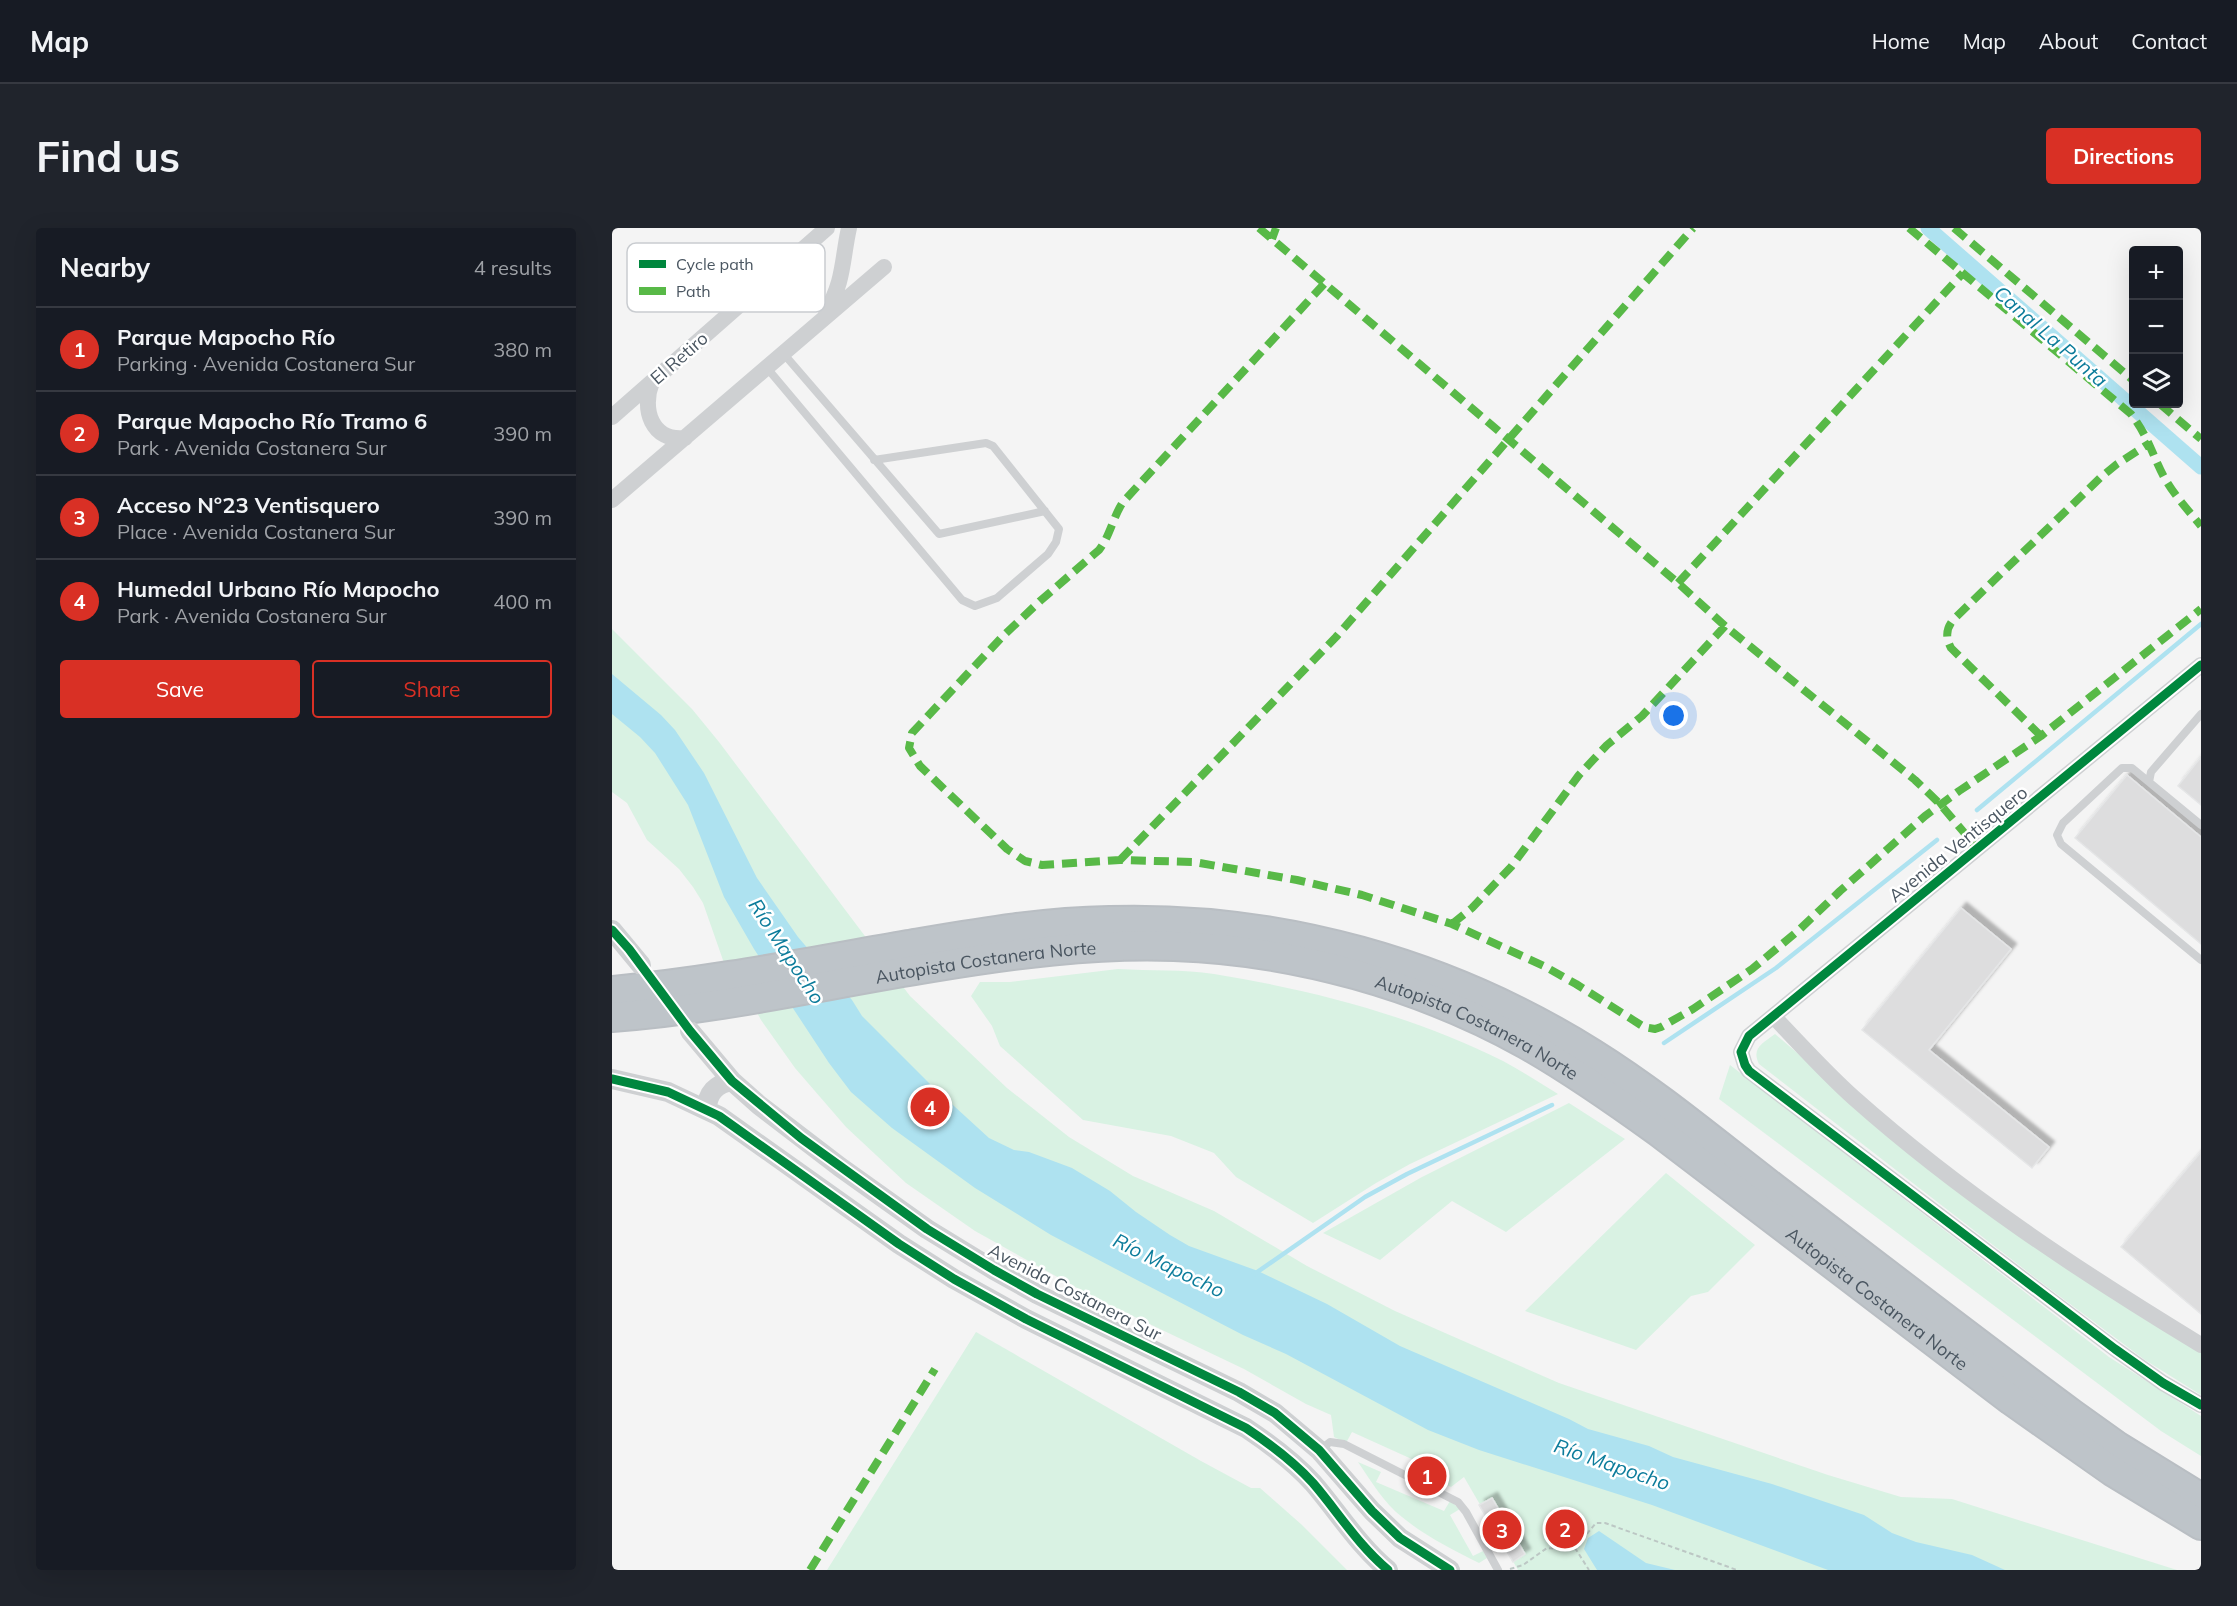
<!DOCTYPE html>
<meta charset="utf-8">
<style>
:root{--surface:#171b24;--page:#20242c;--text:#f1f3f6;--muted:#9ea1a6;--line:#363941;--accent:#d93025}
body{margin:0;font-family:Mulish,sans-serif;background:var(--page);color:var(--text)}
.controls{position:absolute;right:18px;top:18px;display:grid;overflow:hidden;border-radius:6px;box-shadow:0 6px 24px #0002}
.controls button{width:54px;height:54px;display:grid;place-items:center;padding:0;border:0;border-bottom:2px solid var(--line);background:var(--surface);color:var(--text);font:30px sans-serif}
.you{position:absolute;left:1062px;top:488px;width:21px;height:21px;margin:-15px;border:4px solid #fff;border-radius:50%;background:#1a73e8;box-shadow:0 0 0 9px #1a73e833}
.badge{display:grid;place-items:center;width:39px;height:39px;border-radius:50%;background:var(--accent);color:#fff;font-size:20px;font-weight:700}
.pin{position:absolute;translate:-50% -50%;border:3px solid #fff;box-shadow:0 2px 6px #0006}
.list{margin:0;padding:0;list-style:none}
h2{display:flex;justify-content:space-between;align-items:center;height:78px;margin:0;padding:0 24px;font-size:26px}
h2 small{font-size:20px;font-weight:400;color:var(--muted)}
.list li{display:grid;grid-template-columns:39px 1fr auto;gap:18px;align-items:center;box-sizing:border-box;height:84px;padding:0 24px;border-top:2px solid var(--line)}
.list b{display:block;font-size:22px;white-space:nowrap}
.list p{margin:0;font-size:20px;white-space:nowrap;color:var(--muted)}
.list em{font-size:20px;font-style:normal;color:var(--muted)}
.actions{display:flex;gap:12px;padding:18px 24px}
.actions a{flex:1;padding:14px 0;border:2px solid var(--accent);border-radius:6px;text-align:center;font-size:21px;color:var(--accent)}
.actions .main{background:var(--accent);color:#fff}
.icon{flex:none;width:33px;height:33px;fill:none;stroke:currentColor;stroke-width:2;stroke-linecap:round;stroke-linejoin:round}
.map{position:relative;flex:none;width:1589px;height:1342px;overflow:hidden;border-radius:6px}
header{display:flex;align-items:center;gap:36px;box-sizing:border-box;height:84px;padding:0 30px;background:var(--surface);border-bottom:2px solid var(--line)}
header strong{font-size:28px}
nav{display:flex;gap:33px;margin-inline-start:auto;font-size:21px}
.intro{display:flex;align-items:center;justify-content:space-between;box-sizing:border-box;height:144px;padding:0 36px}
h1{margin:0;font-size:42px}
.button{padding:15px 27px;border-radius:6px;background:var(--accent);color:#fff;font-size:21px;font-weight:700}
main{display:flex;gap:36px;padding:0 36px}
aside{flex:1;background:var(--surface);border-radius:6px;box-shadow:0 6px 24px #0002}
.map>svg:first-child{display:block}
.green{fill:#d9f2e3}
.water{fill:#aee2f0}
.lines{fill:none;stroke-linecap:round;stroke-linejoin:round}
.stream{stroke:#aee2f0;stroke-width:4.5}
.canal{stroke:#aee2f0;stroke-width:15}
.building{fill:#ddddde;stroke:#e5e6e7;stroke-width:1.5;filter:url(#shadow)}
.motorway-casing{stroke:#b9bec3;stroke-width:32}
.path{stroke:#bcc7c4;stroke-width:2;stroke-dasharray:4.5 3;stroke-linecap:butt}
.service{stroke:#ced0d2;stroke-width:8}
.minor{stroke:#ced0d2;stroke-width:16}
.tertiary{stroke:#ced0d2;stroke-width:20}
.motorway{stroke:#bec4c9;stroke-width:28}
.quiet{stroke:#58b947;stroke-width:8;stroke-dasharray:15 8;stroke-linecap:butt}
.cycleway-casing{stroke:#fff;stroke-width:13}
.cycleway{stroke:#00873e;stroke-width:9}
.labels{text-anchor:middle;dominant-baseline:central;stroke-width:5;stroke-linejoin:round;paint-order:stroke}
.street-label{font-size:18px;fill:#4a5661;stroke:#fff}
.water-label{font-size:20px;font-style:italic;fill:#0c7c9b;stroke:#fff}
.key{fill:#fff;stroke:#c9ccd0;stroke-width:1.5}
.key-label{font-size:16px;fill:#4a5661}
</style>
<header>
<strong>Map</strong>
<nav><a>Home</a><a>Map</a><a>About</a><a>Contact</a></nav>
</header>
<div class="intro"><h1>Find us</h1><a class="button">Directions</a></div>
<main>
<aside>
<h2>Nearby<small>4 results</small></h2>
<ul class="list">
<li><span class="badge">1</span><div><b>Parque Mapocho Río</b><p>Parking · Avenida Costanera Sur</p></div><em>380 m</em></li>
<li><span class="badge">2</span><div><b>Parque Mapocho Río Tramo 6</b><p>Park · Avenida Costanera Sur</p></div><em>390 m</em></li>
<li><span class="badge">3</span><div><b>Acceso N°23 Ventisquero</b><p>Place · Avenida Costanera Sur</p></div><em>390 m</em></li>
<li><span class="badge">4</span><div><b>Humedal Urbano Río Mapocho</b><p>Park · Avenida Costanera Sur</p></div><em>400 m</em></li>
</ul>
<div class="actions"><a class="main">Save</a><a>Share</a></div>
</aside>
<div class="map">
<svg width="1589" height="1342" viewBox="0 0 1589 1342">
<defs>
<filter id="shadow"><feDropShadow dx="5.5" dy="-5.5" stdDeviation="1.5" flood-color="#0004"/></filter>
</defs>
<rect width="100%" height="100%" fill="#f4f4f4"/>
<path class="green" d="M0 401 80 481 107 514 298 768 395 860 457 909 521 948 602 983 695 1038 783 1083 947 1155 1216 1247 1289 1269 1340 1271 1565 1342H906L852 1249 839 1259 820 1251 824 1242 740 1204 734 1215 722 1209 719 1187 694 1176 632 1141 483 1070 363 1003 294 955 234 899 183 840 149 792 126 749 112 735 91 675 81 659 67 641 35 612 15 575 0 564Z
M506 741C538 743 571 741 602 746 701 762 801 788 891 833 910 843 928 855 946 866L798 936 764 955 701 995 624 949 602 925 559 908 471 892 388 818 380 798 359 768 368 754H398Z
M1163 806 1336 954 1589 1120V1167L1533 1132 1434 1058 1147 836C1139 820 1151 815 1163 806Z
M1118 837 1497 1129 1589 1188V1228L1549 1203 1107 871Z
M957 875 1013 911 894 1004 840 973 768 1032 711 1005 810 949Z
M1054 945 1143 1017 1096 1064 1079 1068 1024 1122 913 1083Z
M364 1104 589 1233 639 1260H648L690 1297 735 1342H215Z
M746 1234 769 1244 764 1254 832 1283 838 1273 848 1281 838 1287 861 1328 871 1323 875 1330 867 1335C841 1322 813 1308 790 1289 772 1275 759 1253 746 1234Z"/>
<path class="water" d="M0 446 49 487 63 502 92 545 145 650 186 709 240 772 250 788 319 857 377 910 402 922 417 924 460 940 498 963 524 984 558 1007 577 1018 646 1043 715 1076 788 1118 957 1191 976 1201 1037 1218 1061 1229 1160 1256 1252 1287 1280 1305 1304 1314 1360 1327 1393 1342H1216L1040 1277 867 1222 816 1202 674 1126 631 1107 523 1051 439 1007 363 960 280 900 239 864 217 835 142 721 112 669 76 577 43 525 28 509 0 486Z
M987 1303 1034 1335 1063 1342H985L972 1321 976 1310Z"/>
<g class="lines">
<path class="stream" d="M1365 582 1589 396
M1052 815 1164 740 1325 612
M641 1047 753 969 795 946 940 877"/>
<path class="canal" d="M1316 0 1589 239"/>
</g>
<path class="building" d="M1589 529V577L1566 558Z
M1515 547 1589 609V716L1463 610Z
M1349 680 1399 721 1317 822 1437 919 1420 940 1250 802Z
M1589 924V1086L1509 1019Z
M880 1270 913 1326 901 1334 867 1277Z"/>
<g class="lines">
<g class="motorway-casing">
<g id="motorway">
<path d="M0 763C99 754 198 734 296 717 362 706 429 694 497 693 667 688 836 735 981 826 1045 866 1103 915 1163 961 1262 1036 1360 1112 1460 1186L1506 1219 1589 1270"/>
<path id="s1" d="M0 789C109 781 214 756 321 739 400 726 481 715 562 718 683 722 808 757 914 816 960 842 1004 873 1047 904L1399 1172 1500 1243 1589 1297"/>
</g>
</g>
<path class="path" d="M963 1320 977 1342
M898 1341 911 1337 935 1320 958 1322 963 1320 984 1295H993L1125 1342"/>
<path class="service" d="M171 125 327 306 433 283
M155 140 350 372 363 378 385 370 436 326 444 314 447 301 381 218 374 215 262 232
M1589 486 1539 544 1537 554 1589 597
M1537 554 1520 540H1510L1451 595 1445 607 1449 616 1589 732
M708 1222 718 1214 732 1216 846 1274 854 1284 886 1342"/>
<path class="minor" d="M214 83C232 55 230 31 237 0
M40 154C29 181 40 214 73 210
M0 189 215 0
M0 272 272 39
M1589 437 1137 808 1129 824 1133 837 1137 843 1503 1121 1551 1155 1589 1177
M1162 789C1188 816 1214 845 1242 870 1349 965 1467 1043 1589 1117"/>
<path class="tertiary" d="M0 702 29 737
M78 803 120 853 147 877 228 939 315 1001 382 1042 425 1066 627 1164 663 1185 707 1222 760 1283 788 1310 838 1342
M0 851 56 864 107 888 287 1016 342 1051 414 1091 634 1200C658 1216 681 1233 701 1255 726 1284 746 1317 776 1342
M95 881C95 865 104 856 120 853"/>
<use href="#motorway" class="motorway"/>
<path class="quiet" d="M647 0 1066 355 1113 398 1303 552 1328 576 1366 621
M1297 0 1519 186C1536 208 1540 226 1552 249 1562 267 1576 282 1589 298
M1342 0 1522 153
M660 11 664 0
M712 56 511 274C501 289 498 308 487 322L428 373 390 409 300 505 297 520 308 538 395 621 413 633 430 637 508 632 582 634 685 652 750 667 840 696 932 738 964 756 1032 799 1043 801 1049 799 1081 781 1140 741 1187 702 1228 663 1313 588 1347 563 1429 508 1589 381
M1548 176 1589 211
M1066 355 1351 45
M1429 508 1339 420C1333 409 1334 399 1343 390L1488 250 1505 236 1538 215
M508 632 724 409 1081 0
M840 696 860 680 899 639 967 547 995 517 1030 488 1113 398
M198 1342 323 1141"/>
<g class="cycleway-casing">
<path id="cycleway" d="M1589 437 1137 808 1129 824 1133 837 1137 843 1503 1121 1551 1155 1589 1177
M0 702 17 721 78 803 120 853 189 910 315 1001 382 1042 425 1066 627 1164 663 1185 707 1222 760 1283 788 1310 838 1342
M0 851 56 864 107 888 287 1016 342 1051 414 1091 634 1200C658 1216 681 1233 701 1255 726 1284 746 1317 776 1342"/>
</g>
<use href="#cycleway" class="cycleway"/>
</g>
<g class="labels">
<g class="street-label">
<text transform="translate(67 130) rotate(-41)">El Retiro</text>
<text transform="translate(1346 616) rotate(-39)">Avenida Ventisquero</text>
<text stroke="none"><textPath href="#s1" startOffset="378">Autopista Costanera Norte</textPath></text>
<text stroke="none"><textPath href="#s1" startOffset="884">Autopista Costanera Norte</textPath></text>
<text transform="translate(463 1064) rotate(27)">Avenida Costanera Sur</text>
<text stroke="none"><textPath href="#s1" startOffset="1370">Autopista Costanera Norte</textPath></text>
</g>
<g class="water-label">
<text transform="translate(1439 108) rotate(41)">Canal La Punta</text>
<text transform="translate(175 723) rotate(57)">Río Mapocho</text>
<text transform="translate(557 1037) rotate(26)">Río Mapocho</text>
<text transform="translate(1000 1236) rotate(19)">Río Mapocho</text>
</g>
</g>
<rect x="15" y="15" width="198" height="69" rx="9" class="key"/>
<rect x="27" y="32" width="27" height="8" fill="#00873e"/>
<rect x="27" y="59" width="27" height="8" fill="#58b947"/>
<g class="key-label">
<text x="64" y="42">Cycle path</text>
<text x="64" y="69">Path</text>
</g>
</svg>
<div class="controls">
<button>+</button>
<button>−</button>
<button><svg class="icon" aria-label="layers" viewBox="0 0 24 24"><path d="M12 4l9 5-9 5-9-5zM3 14l9 5 9-5"/></svg></button>
</div>
<div class="you"></div>
<div class="pin badge" style="left:815px;top:1248px">1</div>
<div class="pin badge" style="left:953px;top:1301px">2</div>
<div class="pin badge" style="left:890px;top:1302px">3</div>
<div class="pin badge" style="left:318px;top:879px">4</div>
</div>
</main>
